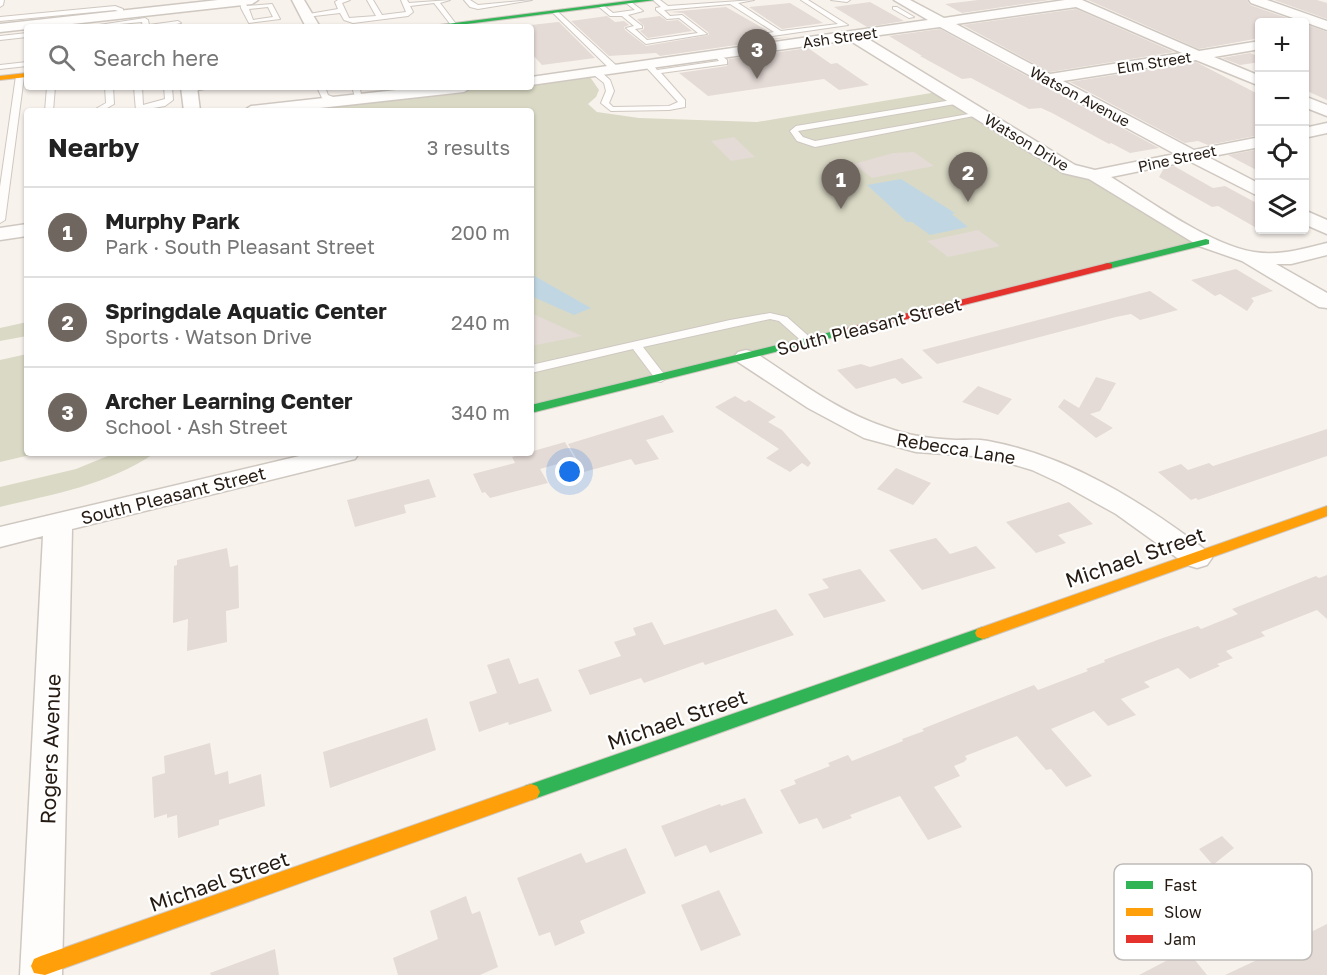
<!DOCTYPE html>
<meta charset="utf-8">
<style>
:root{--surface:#fff;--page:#f6f6f6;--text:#222;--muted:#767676;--line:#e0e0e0;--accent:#6f665f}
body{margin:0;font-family:"Golos Text",sans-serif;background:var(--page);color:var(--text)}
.controls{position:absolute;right:18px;top:18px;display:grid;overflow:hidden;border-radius:6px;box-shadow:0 2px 4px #0004}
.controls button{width:54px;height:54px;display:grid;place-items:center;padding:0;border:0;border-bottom:2px solid var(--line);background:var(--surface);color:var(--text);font:30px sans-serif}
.you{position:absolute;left:570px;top:472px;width:21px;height:21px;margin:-15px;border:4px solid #fff;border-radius:50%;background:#1a73e8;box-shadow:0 0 0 9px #1a73e833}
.badge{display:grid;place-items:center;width:39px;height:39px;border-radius:50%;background:var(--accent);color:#fff;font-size:20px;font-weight:700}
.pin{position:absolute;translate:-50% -50px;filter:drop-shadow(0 2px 3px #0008)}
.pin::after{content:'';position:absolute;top:32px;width:21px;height:18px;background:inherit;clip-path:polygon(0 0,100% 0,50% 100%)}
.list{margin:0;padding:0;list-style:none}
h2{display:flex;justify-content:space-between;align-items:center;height:78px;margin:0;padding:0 24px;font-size:26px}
h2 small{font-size:20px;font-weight:400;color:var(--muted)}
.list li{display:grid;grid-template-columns:39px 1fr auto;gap:18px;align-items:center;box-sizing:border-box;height:90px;padding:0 24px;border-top:2px solid var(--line)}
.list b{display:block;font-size:22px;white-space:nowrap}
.list p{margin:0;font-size:20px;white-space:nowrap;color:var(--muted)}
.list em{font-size:20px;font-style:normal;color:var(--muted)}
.icon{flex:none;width:33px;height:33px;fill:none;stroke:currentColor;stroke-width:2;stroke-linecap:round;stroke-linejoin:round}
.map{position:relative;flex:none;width:1327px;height:975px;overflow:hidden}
.search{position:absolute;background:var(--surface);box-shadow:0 2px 4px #0004;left:24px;top:24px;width:510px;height:66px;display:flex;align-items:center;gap:15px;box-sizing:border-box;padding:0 21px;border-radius:6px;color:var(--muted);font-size:22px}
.panel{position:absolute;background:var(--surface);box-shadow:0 2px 4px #0004;left:24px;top:108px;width:510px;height:348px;border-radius:6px}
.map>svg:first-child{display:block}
.green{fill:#dad9c5}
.water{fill:#c0d7e3}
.building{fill:#e4dad6}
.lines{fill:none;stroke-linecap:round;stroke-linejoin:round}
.lane-casing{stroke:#cfc8c1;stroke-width:2}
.street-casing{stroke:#cfc8c1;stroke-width:3}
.fast-casing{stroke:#cfc8c1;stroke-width:2}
.slow-casing{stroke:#cfc8c1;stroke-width:2}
.jam-casing{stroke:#cfc8c1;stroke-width:2}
.lane{fill:#fefdfc;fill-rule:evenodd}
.street{fill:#fefdfc;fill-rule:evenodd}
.fast{fill:#30b455;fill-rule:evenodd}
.slow{fill:#ff9f0a;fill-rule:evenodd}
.jam{fill:#e5322d;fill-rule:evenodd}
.labels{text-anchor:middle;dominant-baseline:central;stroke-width:4.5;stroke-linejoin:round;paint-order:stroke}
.far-street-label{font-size:15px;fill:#251b13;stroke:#fff}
.street-label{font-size:18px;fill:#251b13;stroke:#fff}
.near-street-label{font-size:21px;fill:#251b13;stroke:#fff}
.key{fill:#fff;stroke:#bebbb8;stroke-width:1.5}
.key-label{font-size:16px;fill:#251b13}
</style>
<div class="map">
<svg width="1327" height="975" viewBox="0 0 1327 975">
<rect width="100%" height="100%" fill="#f8f2ec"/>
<path class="green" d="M588 74 599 90 596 97 588 104 597 112 639 118 757 122 943 91 1069 169 1095 175 1206 242 531 409V111H251L464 87H531V81Z
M27 322V336L0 341V328Z
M27 354V453H39L0 462V360Z
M115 453H155C108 485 54 494 0 507V487L76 469Z"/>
<path class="water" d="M901 179 955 213 952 214 968 227 930 235 912 222H907L867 185Z
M531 274 591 308 574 315 531 296Z"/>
<path class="building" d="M978 0H1050L962 13 945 4Z
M1088 0H1247L1250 5 1299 22H1260V38L1199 49Z
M1274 0H1317L1327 3V19Z
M870 2 904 21 867 27 834 7Z
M790 3 823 23 782 29 749 7Z
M726 7 768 31 750 34 748 36 750 40 792 37 660 56 656 53 609 56 571 21 607 16 615 22 624 21 629 25 624 27 625 30 646 46 709 35 708 32 683 13 669 12Z
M1076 9 1174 52 1050 72 963 25Z
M660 16 667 21 678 20 692 31 648 38 640 31 644 29V26L637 19Z
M558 22H559L595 58 542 65 531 53V25Z
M1305 24 1327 32V100L1305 90Z
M940 29 1159 148 1130 153 1111 143 1109 144 1052 113 1041 108 1029 109 971 78 962 79 920 56H922L889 36Z
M808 48 831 64 837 63 869 85 839 90 824 79 708 96 679 73 727 66 729 59Z
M1250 53 1260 57V62L1240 65 1222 58Z
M1196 62 1260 95V135L1208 145 1198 141 1185 143 1070 82Z
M734 137 755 157 731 161 711 141Z
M1260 149V172L1228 155Z
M914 152 934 166 872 178 854 164 893 153Z
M1174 166 1213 188 1225 186 1260 205V230L1218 206 1212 207 1159 177 1164 168Z
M978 230 1000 246 948 257 927 241Z
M1236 269 1273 291 1251 298 1254 301 1247 311 1220 294 1215 296 1191 280Z
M1150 291 1178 310 1140 320 1131 314 1116 317 937 364 922 350Z
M531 313 582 336 531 346Z
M902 358 923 378 902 384 895 378 856 389 837 370 861 364 870 367Z
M1096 377 1116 383 1100 411 1090 414 1113 428 1096 438 1058 407 1064 399 1079 408Z
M978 386 1012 399 998 415 962 402Z
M735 396 745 402 749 400 776 417 768 422 782 430 811 463 808 467 802 463 790 472 766 458 779 449 715 407Z
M663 415 674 432 646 440 659 459 635 465 631 459 584 472 568 444Z
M1327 429V456L1198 500 1196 498 1191 500 1158 472 1181 464 1188 470 1209 463 1213 466Z
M565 442 575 459 540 469 548 483 490 498 485 492 482 493 473 474 515 463 512 457Z
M896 468 931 483 913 505 877 489Z
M429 479 436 497 404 505 406 513 355 527 347 500Z
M1069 502 1093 524 1058 535 1066 543 1036 553 1006 522Z
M936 538 950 554 976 546 996 568 922 590 889 550Z
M227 548 230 567 238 565 239 608 226 611 227 642 187 651 188 619 173 623 174 566 177 565V560Z
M860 569 886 601 824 618 808 594 829 588 822 579Z
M1327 575V619L1317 610 1261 632 1265 636 1226 651 1233 658 1217 664 1220 666 1190 679 1178 668 1144 682 1150 687 1121 699 1136 715 1108 726 1094 711 1051 729 1092 776 1066 787 1051 769 1046 770 1017 736 965 756 967 759 964 762 954 766 960 776 934 787 962 827 928 840 900 796 850 815 852 818 823 829 817 818 799 824 780 790 796 784 794 780 830 766 828 763 848 755 852 761 903 741 902 739 924 731 922 729 967 711 1034 685 1038 690 1088 671 1086 669 1105 662 1104 660 1160 639 1198 626 1201 629 1238 614 1232 609 1316 576 1319 578Z
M776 609 794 635 705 665 703 662 644 683 641 678 590 695 578 670 621 656 614 642 636 635 633 628 652 622 664 645Z
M509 658 519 684 538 678 552 711 509 725 508 722 479 732 469 702 497 693 487 665Z
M427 718 436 750 330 788 323 752Z
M210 743 215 775 228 771 229 784 261 774 265 806 219 820V825L178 838 177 815 167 818V814L154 818 152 777 165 773 164 756Z
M745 798 763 833 710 853 706 845 675 857 661 826 720 804 721 806Z
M1222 836 1234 848 1213 865 1199 849Z
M626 848 646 893 580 921 585 933 555 946 550 932 539 936 517 878 581 853 586 863Z
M719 890 741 935 701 951 681 905Z
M466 896 472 914 480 911 498 967 480 975H398L393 958 438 939 430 911Z
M1266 902 1271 908 1282 903 1309 933 1327 924V975H1225L1257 960 1225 922Z
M275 949 279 975H211L210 973Z
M1187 950 1207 975H1139Z"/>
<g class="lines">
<g class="lane-casing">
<path id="lane" d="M0 0H4L3 5 0 7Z
M240 0H244L247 6 272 4 280 19 249 23 241 8ZM268 7 273 17 253 20 249 9Z
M338 0H350L342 3 349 18 376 16 367 0H373L382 15 406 12 401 0H407L409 3 450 0 440 3 456 24 451 25 434 3 410 6 413 12 408 16 353 23 344 20 340 13 306 17 303 15 338 9 335 2Z
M464 0H470L478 5 532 0 478 9 470 7Z
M653 0H660L668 6 754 0 738 3 781 31 838 24 801 0H808L848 25 752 39 750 36 774 32 730 4 664 10 670 16 682 15 707 34 646 44 626 28 634 26 622 16H610L598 6 603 5 613 13 635 10 626 3 631 2 643 11 628 15 642 26V28L635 29 647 40 698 33 679 18 667 19 656 10V8L661 7Z
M831 0H850L847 2Z
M115 6 123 9V15H119L118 11 115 10 0 21V17Z
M893 7H897L914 17 909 18 893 9Z
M553 11H557L619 68V72H613L553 13Z
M145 18 148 20 149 25 178 21 181 23 162 27H143L142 22 86 27Z
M27 33V37L0 40V36Z
M718 53 727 60V64L661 73 685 100V107L669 110 611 111 601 103 606 91 604 83 594 75V71H600L610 80 614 91 609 103 613 107 669 106 678 102 646 67V63H652L657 70 719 61 714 55Z
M27 62V66L0 69V65Z
M20 74 24 76 5 220 0 223V187L16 76Z
M47 87H55L53 111H45Z
M105 87H113L114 104 102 111H92L106 103Z
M134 87H142L143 105 165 99 164 87H172L173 100 165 106 136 111Z
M194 87H215L189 92 185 90Z
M317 87H325L328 95 341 100 337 102 322 98Z
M352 87H363L360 89 362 100H356Z
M958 99 962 101 961 103 798 131 803 137 815 141 980 112 984 114 815 147 797 141 790 131 796 126Z
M192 107 196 109 195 111H170Z
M770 313 787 317 813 340V344H805L779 321 770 319 643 347 667 378 661 382 657 381 633 349 531 373V365L730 320Z"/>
</g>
<g class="street-casing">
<path id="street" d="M218 0H258L252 4 45 27H27V29L0 32V24Z
M292 0H304L320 27H306Z
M894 0H910L944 18 1065 0H1082L1199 51 1260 41V49L1214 57 1260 76V86L1196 60 1063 81 1194 150 1260 137V147L1208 157 1260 184V197L1189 161 1111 177C1150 201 1210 245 1254 252 1279 256 1303 249 1327 243V255L1291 264H1276L1327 293V308L1319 307 1242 261 1199 246 1089 179 1063 173 849 40 531 85V77L928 20ZM1076 7 1182 53 1050 74 956 24ZM940 27 1175 154 1095 170 1075 165 865 37Z
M1249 0H1267L1327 21V30L1251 3Z
M181 87H197L200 111H184Z
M423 87H472L464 92 293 111H243L251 106Z
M1304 96 1327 105V116L1304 107Z
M1327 123V133L1304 138V128Z
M1304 210 1327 220V234L1304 224Z
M27 224V236L0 240V228Z
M746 350 754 352C796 379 837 411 885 427 908 436 932 439 956 440 967 440 978 439 988 441 1070 456 1142 502 1207 551L1212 558 1207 565 1197 568 1187 565 1116 514 1060 483 1032 470 988 457 916 452 864 438 808 408 738 362 734 357 738 352Z
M312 453H359L355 459 72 529 62 975H20L43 536 0 547V527Z"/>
</g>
<g class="fast-casing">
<path id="fast" d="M636 0H655L443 27H423Z
M1206 239 1209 240V244L1108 269 1103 266 1104 264Z
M839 330 845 333 843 335 531 413V405Z
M983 627 989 629 991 633 989 637 531 800 525 798 522 792 525 786 531 784Z"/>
</g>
<g class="slow-casing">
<path id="slow" d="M27 73V77L0 80V76Z
M1327 506V516L989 637 983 639 977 637 975 633 977 629Z
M531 784 537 786 540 792 537 798 45 975 34 973 31 966 34 959 41 956Z"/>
</g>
<g class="jam-casing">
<path id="jam" d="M1108 263 1112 264V268L839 336 833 333 835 331Z"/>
</g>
<use href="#lane" class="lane"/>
<use href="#street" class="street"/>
<use href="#fast" class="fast"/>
<use href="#slow" class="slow"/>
<use href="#jam" class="jam"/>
</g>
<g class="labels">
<g class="far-street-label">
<text transform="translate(840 37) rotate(-8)">Ash Street</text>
<text transform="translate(1154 62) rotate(-9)">Elm Street</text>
<text transform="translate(1080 96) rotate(28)">Watson Avenue</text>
<text transform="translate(1027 142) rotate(31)">Watson Drive</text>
<text transform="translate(1177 158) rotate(-12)">Pine Street</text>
</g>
<g class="street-label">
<text transform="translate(869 326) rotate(-14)">South Pleasant Street</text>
<text transform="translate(956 448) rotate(9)">Rebecca Lane</text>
<text transform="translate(173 495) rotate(-14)">South Pleasant Street</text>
</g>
<g class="near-street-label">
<text transform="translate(1135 557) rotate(-19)">Michael Street</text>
<text transform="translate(677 719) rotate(-19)">Michael Street</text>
<text transform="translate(50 749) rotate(-88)">Rogers Avenue</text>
<text transform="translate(219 881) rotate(-19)">Michael Street</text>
</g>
</g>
<rect x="1114" y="864" width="198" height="96" rx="9" class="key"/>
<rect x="1126" y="881" width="27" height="8" fill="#30b455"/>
<rect x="1126" y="908" width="27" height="8" fill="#ff9f0a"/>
<rect x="1126" y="935" width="27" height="8" fill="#e5322d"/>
<g class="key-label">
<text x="1164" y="891">Fast</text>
<text x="1164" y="918">Slow</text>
<text x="1164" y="945">Jam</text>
</g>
</svg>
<div class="controls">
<button>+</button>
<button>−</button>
<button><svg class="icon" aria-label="locate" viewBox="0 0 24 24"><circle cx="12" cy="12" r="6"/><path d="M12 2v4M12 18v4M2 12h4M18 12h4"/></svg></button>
<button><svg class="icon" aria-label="layers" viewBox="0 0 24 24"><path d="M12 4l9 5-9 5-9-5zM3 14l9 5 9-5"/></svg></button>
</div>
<div class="you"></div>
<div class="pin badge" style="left:841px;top:209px">1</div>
<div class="pin badge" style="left:968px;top:202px">2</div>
<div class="pin badge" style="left:757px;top:79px">3</div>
<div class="search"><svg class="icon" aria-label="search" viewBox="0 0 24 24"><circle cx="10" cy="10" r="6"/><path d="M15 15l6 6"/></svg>Search here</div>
<section class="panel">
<h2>Nearby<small>3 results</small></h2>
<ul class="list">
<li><span class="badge">1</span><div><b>Murphy Park</b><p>Park · South Pleasant Street</p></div><em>200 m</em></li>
<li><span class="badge">2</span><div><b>Springdale Aquatic Center</b><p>Sports · Watson Drive</p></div><em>240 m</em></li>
<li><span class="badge">3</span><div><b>Archer Learning Center</b><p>School · Ash Street</p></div><em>340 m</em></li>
</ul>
</section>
</div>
